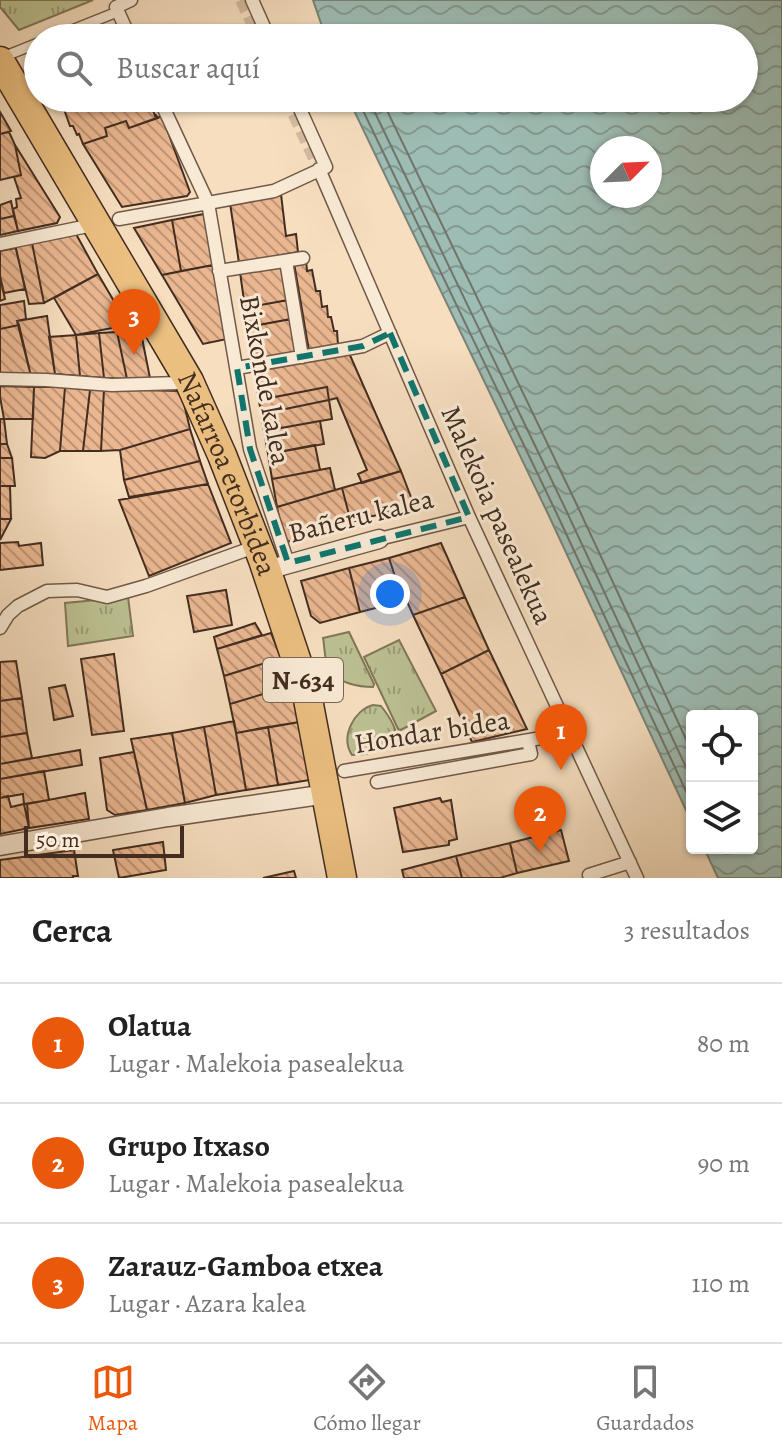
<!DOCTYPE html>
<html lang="es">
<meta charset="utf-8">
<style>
:root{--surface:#fff;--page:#f6f6f6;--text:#222;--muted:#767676;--line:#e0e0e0;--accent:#ea580c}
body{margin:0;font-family:Alegreya,serif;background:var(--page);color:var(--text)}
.controls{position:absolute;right:24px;bottom:24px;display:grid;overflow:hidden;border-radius:8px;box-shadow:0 2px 6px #0004}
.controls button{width:72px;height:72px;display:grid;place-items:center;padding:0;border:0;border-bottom:2px solid var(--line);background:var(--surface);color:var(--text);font:40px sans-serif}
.compass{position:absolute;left:590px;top:136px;width:72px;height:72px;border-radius:50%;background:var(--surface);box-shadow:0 2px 6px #0004;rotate:66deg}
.scale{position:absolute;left:24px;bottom:20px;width:160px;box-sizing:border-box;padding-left:8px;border:4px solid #432d20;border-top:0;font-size:22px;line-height:28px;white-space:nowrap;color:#432d20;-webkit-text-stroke:6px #f9ead5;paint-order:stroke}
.you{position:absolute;left:390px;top:594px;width:28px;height:28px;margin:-20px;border:6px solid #fff;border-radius:50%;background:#1a73e8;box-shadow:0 0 0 12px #1a73e833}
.badge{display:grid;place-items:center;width:52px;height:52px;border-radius:50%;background:var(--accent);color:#fff;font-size:26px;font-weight:700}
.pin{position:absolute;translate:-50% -66px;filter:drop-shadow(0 2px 4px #0008)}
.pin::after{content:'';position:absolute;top:42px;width:28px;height:24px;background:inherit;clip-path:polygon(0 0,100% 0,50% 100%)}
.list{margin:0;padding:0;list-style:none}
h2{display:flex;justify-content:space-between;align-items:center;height:104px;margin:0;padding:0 32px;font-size:34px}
h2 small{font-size:26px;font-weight:400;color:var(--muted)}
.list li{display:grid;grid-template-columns:52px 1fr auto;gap:24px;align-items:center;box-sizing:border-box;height:120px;padding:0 32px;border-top:2px solid var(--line)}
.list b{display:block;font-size:30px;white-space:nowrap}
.list p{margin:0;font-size:26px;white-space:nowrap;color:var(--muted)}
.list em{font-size:26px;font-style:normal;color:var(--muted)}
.icon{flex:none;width:44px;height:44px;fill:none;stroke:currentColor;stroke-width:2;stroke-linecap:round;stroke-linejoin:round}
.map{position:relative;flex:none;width:782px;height:878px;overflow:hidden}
.search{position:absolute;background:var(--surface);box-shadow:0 2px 6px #0004;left:24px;right:24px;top:24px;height:88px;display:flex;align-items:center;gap:20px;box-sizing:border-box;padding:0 28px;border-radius:44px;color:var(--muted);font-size:30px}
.sheet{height:464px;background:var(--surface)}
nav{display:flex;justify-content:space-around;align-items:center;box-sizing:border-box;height:112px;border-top:2px solid var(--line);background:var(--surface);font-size:22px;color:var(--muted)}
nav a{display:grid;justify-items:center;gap:4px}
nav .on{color:var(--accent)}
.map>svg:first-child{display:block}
.park{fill:url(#park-tufts);stroke:#807759;stroke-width:2}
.water{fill:url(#water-waves);stroke:#798378;stroke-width:2;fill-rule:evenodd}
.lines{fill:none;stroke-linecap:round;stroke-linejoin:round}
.shore{stroke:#70746a;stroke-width:2}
.building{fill:url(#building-back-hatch);stroke:#432d20;stroke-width:2}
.pedestrian-tunnel{stroke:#d2bb9f;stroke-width:12;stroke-dasharray:12 6;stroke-linecap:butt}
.service-casing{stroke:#705948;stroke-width:12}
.pedestrian-casing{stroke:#705948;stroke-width:15}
.minor-casing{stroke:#705948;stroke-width:21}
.trunk-casing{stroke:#432d20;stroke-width:31}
.service{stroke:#f9ead5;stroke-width:9}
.pedestrian{stroke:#f9ead5;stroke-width:12}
.minor{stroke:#f9ead5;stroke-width:18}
.trunk{stroke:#ebbf80;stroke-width:28}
.marked{fill:none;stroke:#0f766e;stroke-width:6;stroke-dasharray:16 10;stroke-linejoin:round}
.labels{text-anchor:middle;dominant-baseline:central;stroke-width:6;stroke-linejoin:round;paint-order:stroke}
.shield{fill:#f9ead5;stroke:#7a6656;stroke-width:2}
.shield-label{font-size:26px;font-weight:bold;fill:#432d20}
.street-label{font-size:28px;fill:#432d20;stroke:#f9ead5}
</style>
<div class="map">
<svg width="782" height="878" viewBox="0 0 782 878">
<defs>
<pattern id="park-tufts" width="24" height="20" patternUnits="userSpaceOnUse" patternTransform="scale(2)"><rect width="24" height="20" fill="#bcc192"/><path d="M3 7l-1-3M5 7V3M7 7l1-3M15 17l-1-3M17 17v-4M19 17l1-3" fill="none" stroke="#9a9d77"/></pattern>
<pattern id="water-waves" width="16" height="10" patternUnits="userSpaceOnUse" patternTransform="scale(2)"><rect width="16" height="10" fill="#9dbcb3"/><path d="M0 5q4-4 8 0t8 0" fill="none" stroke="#829991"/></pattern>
<pattern id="building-back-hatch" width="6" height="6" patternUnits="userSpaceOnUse" patternTransform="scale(2)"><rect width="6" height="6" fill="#eab791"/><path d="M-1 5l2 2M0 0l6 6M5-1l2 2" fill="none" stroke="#bf9576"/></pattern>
</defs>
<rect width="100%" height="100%" fill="#f6debf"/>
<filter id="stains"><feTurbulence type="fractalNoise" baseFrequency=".0025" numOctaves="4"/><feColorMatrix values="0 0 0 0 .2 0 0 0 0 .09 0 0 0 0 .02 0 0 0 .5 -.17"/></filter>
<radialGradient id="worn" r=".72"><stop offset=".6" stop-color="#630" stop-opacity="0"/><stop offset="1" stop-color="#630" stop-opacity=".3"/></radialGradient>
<path class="park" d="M0 0H93L19 30 0 7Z
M128 597 133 636 68 646 65 603Z
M349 632 374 684 373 687C359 687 338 683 330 671 324 663 325 648 323 638Z
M399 640 436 711 399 731 364 657Z
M373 705 381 706C389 716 399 731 397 744L366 754 352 755C340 737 354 710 373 705Z"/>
<path class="water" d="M313 0H782V878H718L704 848H752V716H692V823L549 516 348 98H744V38H326ZM602 148H650V196H602Z"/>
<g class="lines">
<path class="shore" d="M357 98 556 512 692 804
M368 98 565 508 692 780
M381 98 576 503 692 752"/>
</g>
<path class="building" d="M60 98H152L150 101 155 116 156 115 158 118 129 128 126 121 105 128 107 136 83 144 79 134 77 135 73 126H70Z
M0 112 11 131 0 134Z
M162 116 190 192 187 196 122 207 83 144 107 136 105 128 126 121 129 128Z
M9 132 15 145 21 175 0 180V134Z
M15 145 60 217 57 223 18 231 13 209 17 207 16 199 21 198 14 177 21 175Z
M281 194 286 236 296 234 298 252 239 263 230 203Z
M11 201 14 216 0 219V205Z
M204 214 213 265 181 271 172 220Z
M14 216 18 231 0 235V219Z
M172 220 181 271 162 275 134 228Z
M76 234 98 274 44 303 31 238Z
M31 238 44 303 29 304 14 241Z
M16 248 25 289 4 293 0 276V251Z
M306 260 307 271 312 270 316 291H320L322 307 327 306 328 317H331L334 331H337L338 345 309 351 294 263Z
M283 264 288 300 245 308 240 272Z
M213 265 227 339 203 344 162 275Z
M98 274 128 325 76 335 54 298Z
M0 277 5 299 0 301Z
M288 300 291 319 248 327 245 308Z
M24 301 26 319 17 321 19 325 0 329V305Z
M47 316 55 374 31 376 17 321Z
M291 319 296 354 253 361 248 327Z
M19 325 31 376 0 378V329Z
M117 332 141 333 150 378 127 379Z
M117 332 127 379 104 378 99 333Z
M99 333 104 378 80 376 76 335Z
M76 335 80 376 55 374 49 337Z
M349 353 401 471 362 483 358 474 367 470 337 398 329 400 327 387 259 400 254 371Z
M0 386 34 387 33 419H4L0 397Z
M34 387H65L60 451 45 458 31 457Z
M65 387 90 390 83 451H60Z
M327 387 329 400 261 414 259 400Z
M104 389 181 391 190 429 120 450 101 451Z
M104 389 101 451H83L90 390Z
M329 400 332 419 264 431 261 414Z
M0 419H4L7 444H0Z
M320 421 324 444 268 454 264 431Z
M190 429 200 461 124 480 120 450Z
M0 444H7L12 458H0Z
M315 445 320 470 272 479 268 454Z
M0 458H12L15 486H0Z
M200 461 208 484 129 497 124 480Z
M330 468 335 490 277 507 272 479Z
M401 471 414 505 351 522 342 488Z
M208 484 231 543 149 576 119 500Z
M0 486H10L11 519H0Z
M342 488 351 522 284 543 277 507Z
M0 519H11L0 540Z
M18 542 19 546 41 543 43 565 0 570V543Z
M441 543 465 597 413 615 406 599 403 601 389 558Z
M389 558 403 601 360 612 349 568Z
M349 568 360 612 320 623 311 616 301 581Z
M226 590 232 625 194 632 187 596Z
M465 597 489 650 441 674 413 615Z
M255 623 262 635 217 649 214 637Z
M271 633 281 658 224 676 217 649Z
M489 650 527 729 472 742 441 674Z
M114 654 124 731 92 735 81 659Z
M281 658 290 686 230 704 224 676Z
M16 661 22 698 0 701V662Z
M65 685 73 716 54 720 49 688Z
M290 686 300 722 236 733 230 704Z
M22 698 27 733 0 737V701Z
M234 721 246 790 216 795 204 727Z
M300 722 310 780 278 785 268 727Z
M204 727 216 795 185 803 172 733Z
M268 727 278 785 246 790 236 733Z
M27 733 32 758 0 764V737Z
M172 733 185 803 147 810 131 739Z
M80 750 82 765 0 779V764Z
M134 752 147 810 115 815 107 810 100 758Z
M44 771 49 800 24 804 23 794 0 798V779Z
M85 793 89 819 29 828 27 804Z
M8 796 11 807 24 804 29 828 0 834V798Z
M440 798 442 802 451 800 457 839 449 841V845L403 852 394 808Z
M561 830 569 861 517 873 510 843Z
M163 842 166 870 119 878 113 850Z
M510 843 517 873 500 878H462L456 856Z
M74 850 78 876H73V878H0V860Z
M456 856 462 878H404L402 870Z
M294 871 296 878H263Z"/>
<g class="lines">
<path class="pedestrian-tunnel" d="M241 0 259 38
M286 98 317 165"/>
<g class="service-casing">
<path id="service" d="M52 38 117 12
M3 57 38 43"/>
</g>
<g class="pedestrian-casing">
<path id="pedestrian" d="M252 0 269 38
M130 38 116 7 131 0
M159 98 208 203 274 191 326 167 295 98
M319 169 469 517 637 878
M119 219 208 203 250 449 288 563
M0 244 83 227
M286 261 302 357
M219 271 303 258
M237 368 363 346 390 333
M0 379 46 380 112 385 179 383
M379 539 469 517
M0 628 8 615 18 606 47 591 77 590 107 597 146 586 246 550
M344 771 571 733
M377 782 531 754 528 741
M589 875 630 862"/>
</g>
<g class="minor-casing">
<path id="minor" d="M267 570 379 539
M0 846 168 817 327 794"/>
</g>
<g class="trunk-casing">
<g id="trunk">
<path id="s1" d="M0 61 189 381 222 455 263 560 306 689 342 878"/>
</g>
</g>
<use href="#service" class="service"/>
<use href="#pedestrian" class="pedestrian"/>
<use href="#minor" class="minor"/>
<use href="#trunk" class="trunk"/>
</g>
<path class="marked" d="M390 333 469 517 288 563 250 449 237 368 363 346Z"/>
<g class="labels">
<rect class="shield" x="263" y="658" width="80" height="44" rx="6"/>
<g class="shield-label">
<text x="303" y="680">N-634</text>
</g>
<g class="street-label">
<text transform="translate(265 380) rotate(79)">Bixkonde kalea</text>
<text stroke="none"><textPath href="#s1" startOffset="472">Nafarroa etorbidea</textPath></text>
<text transform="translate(497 515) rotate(66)">Malekoia pasealekua</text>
<text transform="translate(361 516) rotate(-14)">Bañeru kalea</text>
<text transform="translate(432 732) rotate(-9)">Hondar bidea</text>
</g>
</g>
<rect width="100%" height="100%" filter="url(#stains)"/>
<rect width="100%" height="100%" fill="url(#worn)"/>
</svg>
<div class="controls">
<button><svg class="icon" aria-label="locate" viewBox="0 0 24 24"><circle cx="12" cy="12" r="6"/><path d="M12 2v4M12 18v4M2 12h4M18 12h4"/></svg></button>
<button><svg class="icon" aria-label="layers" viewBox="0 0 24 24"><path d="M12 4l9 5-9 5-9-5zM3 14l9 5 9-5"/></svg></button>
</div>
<svg class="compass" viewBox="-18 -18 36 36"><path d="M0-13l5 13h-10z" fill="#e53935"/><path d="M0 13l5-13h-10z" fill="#767676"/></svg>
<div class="scale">50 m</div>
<div class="you"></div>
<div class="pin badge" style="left:561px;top:770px">1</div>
<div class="pin badge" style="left:540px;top:852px">2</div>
<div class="pin badge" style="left:134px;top:355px">3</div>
<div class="search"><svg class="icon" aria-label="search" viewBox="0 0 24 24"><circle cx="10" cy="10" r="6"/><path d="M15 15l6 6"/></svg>Buscar aquí</div>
</div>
<section class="sheet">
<h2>Cerca<small>3 resultados</small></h2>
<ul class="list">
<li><span class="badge">1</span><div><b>Olatua</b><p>Lugar · Malekoia pasealekua</p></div><em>80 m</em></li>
<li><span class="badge">2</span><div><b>Grupo Itxaso</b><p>Lugar · Malekoia pasealekua</p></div><em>90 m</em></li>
<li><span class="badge">3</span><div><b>Zarauz-Gamboa etxea</b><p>Lugar · Azara kalea</p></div><em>110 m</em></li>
</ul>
</section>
<nav>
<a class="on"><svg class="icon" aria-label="map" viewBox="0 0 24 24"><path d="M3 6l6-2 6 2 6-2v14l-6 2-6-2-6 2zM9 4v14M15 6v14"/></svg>Mapa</a>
<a><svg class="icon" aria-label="directions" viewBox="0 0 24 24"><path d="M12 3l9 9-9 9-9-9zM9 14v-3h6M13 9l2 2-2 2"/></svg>Cómo llegar</a>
<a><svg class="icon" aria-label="saved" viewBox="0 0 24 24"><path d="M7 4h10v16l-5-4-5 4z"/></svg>Guardados</a>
</nav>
